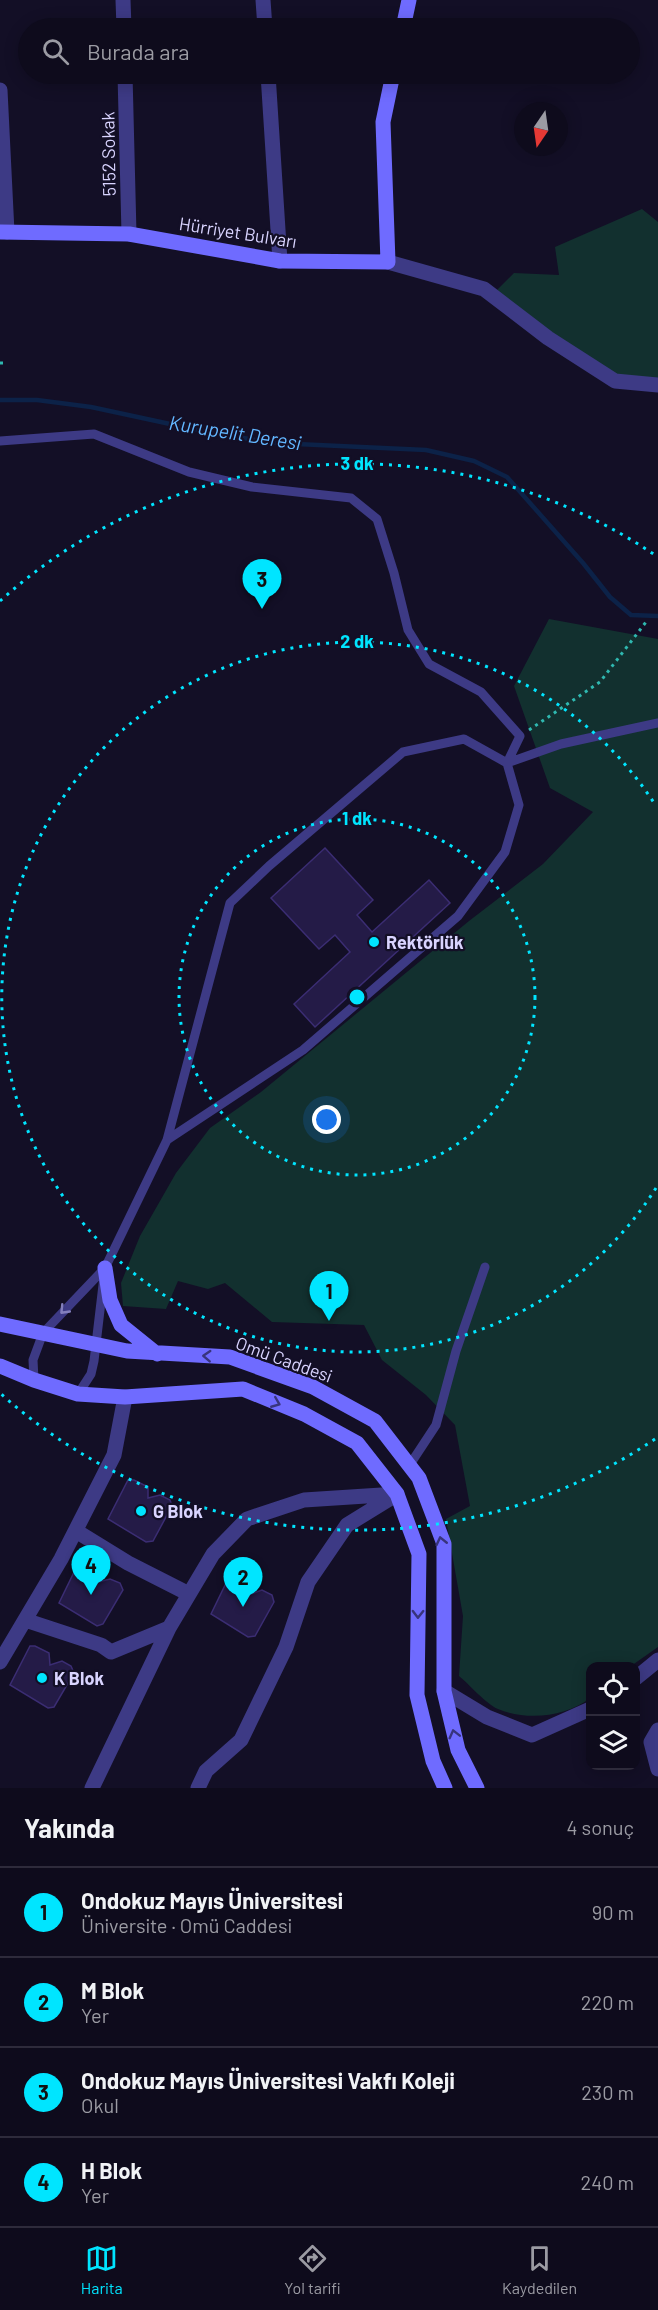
<!DOCTYPE html>
<html lang="tr">
<meta charset="utf-8">
<style>
:root{--surface:#0e0b1c;--page:#171425;--text:#f1f3f6;--muted:#9b9ba3;--line:#2e2b3b;--accent:#00e5ff}
body{margin:0;font-family:Barlow,sans-serif;background:var(--page);color:var(--text)}
.controls{position:absolute;right:18px;bottom:18px;display:grid;overflow:hidden;border-radius:12px;box-shadow:0 3px 15px #0003}
.controls button{width:54px;height:54px;display:grid;place-items:center;padding:0;border:0;border-bottom:2px solid var(--line);background:var(--surface);color:var(--text);font:30px sans-serif}
.compass{position:absolute;left:514px;top:102px;width:54px;height:54px;border-radius:50%;background:var(--surface);box-shadow:0 3px 15px #0003;rotate:193deg}
.you{position:absolute;left:327px;top:1120px;width:21px;height:21px;margin:-15px;border:4px solid #fff;border-radius:50%;background:#1a73e8;box-shadow:0 0 0 9px #1a73e833}
.badge{display:grid;place-items:center;width:39px;height:39px;border-radius:50%;background:var(--accent);color:#111;font-size:20px;font-weight:700}
.pin{position:absolute;translate:-50% -50px;filter:drop-shadow(0 2px 3px #0008)}
.pin::after{content:'';position:absolute;top:32px;width:21px;height:18px;background:inherit;clip-path:polygon(0 0,100% 0,50% 100%)}
.list{margin:0;padding:0;list-style:none}
h2{display:flex;justify-content:space-between;align-items:center;height:78px;margin:0;padding:0 24px;font-size:26px}
h2 small{font-size:20px;font-weight:400;color:var(--muted)}
.list li{display:grid;grid-template-columns:39px 1fr auto;gap:18px;align-items:center;box-sizing:border-box;height:90px;padding:0 24px;border-top:2px solid var(--line)}
.list b{display:block;font-size:22px;white-space:nowrap}
.list p{margin:0;font-size:20px;white-space:nowrap;color:var(--muted)}
.list em{font-size:20px;font-style:normal;color:var(--muted)}
.icon{flex:none;width:33px;height:33px;fill:none;stroke:currentColor;stroke-width:2;stroke-linecap:round;stroke-linejoin:round}
.map{position:relative;flex:none;width:658px;height:1788px;overflow:hidden}
.search{position:absolute;background:var(--surface);box-shadow:0 3px 15px #0003;left:18px;right:18px;top:18px;height:66px;display:flex;align-items:center;gap:15px;box-sizing:border-box;padding:0 21px;border-radius:33px;color:var(--muted);font-size:22px}
.sheet{height:438px;background:var(--surface)}
nav{display:flex;justify-content:space-around;align-items:center;box-sizing:border-box;height:84px;border-top:2px solid var(--line);background:var(--surface);font-size:16px;color:var(--muted)}
nav a{display:grid;justify-items:center;gap:3px}
nav .on{color:var(--accent)}
.map>svg:first-child{display:block}
.green{fill:#12302f}
.lines{fill:none;stroke-linecap:round;stroke-linejoin:round}
.stream{stroke:#0c2248;stroke-width:4.5}
.building{fill:#241b47;stroke:#3b2d73;stroke-width:1.5}
.path{stroke:#2fb8b0;stroke-width:3;stroke-dasharray:3 4.5;stroke-linecap:butt}
.lane{stroke:#3d3a85;stroke-width:9}
.street{stroke:#3d3a85;stroke-width:15}
.secondary{stroke:#6f6bff;stroke-width:15}
.oneway{stroke:#837fbc}
.oneway2{stroke:#38347d}
.ring{fill:none;stroke:#00e5ff;stroke-width:3;stroke-dasharray:3 6}
.poi-dot{fill:#00e5ff;stroke:#130f26;stroke-width:2}
.labels{text-anchor:middle;dominant-baseline:central;stroke-width:4.5;stroke-linejoin:round;paint-order:stroke}
.street-label{font-size:18px;fill:#d9d4ff;stroke:#130f26}
.poi-label{font-size:18px;font-weight:bold;fill:#d9d4ff;stroke:#130f26;text-anchor:start}
.water-label{font-size:20px;font-style:italic;fill:#62b6ff;stroke:#130f26}
.centre{fill:#00e5ff;stroke:#130f26;stroke-width:3}
.ring-label{font-size:18px;text-anchor:middle;font-weight:bold;fill:#00e5ff;stroke:#130f26;stroke-width:4.5;stroke-linejoin:round;paint-order:stroke}
</style>
<div class="map">
<svg width="658" height="1788" viewBox="0 0 658 1788">
<rect width="100%" height="100%" fill="#130f26"/>
<path class="green" d="M642 209 658 222V385L615 381 492 295 514 273 559 275 555 247Z
M549 619 658 639V1647L631 1666H590V1698C566 1717 527 1721 498 1709 486 1704 469 1684 459 1676L463 1616 446 1519 470 1506 455 1425 426 1395 382 1360 364 1325 272 1322 225 1283 208 1289 178 1281 166 1309 123 1306 121 1283 140 1236 176 1173 210 1128 261 1092 469 921 543 864 593 812 550 788 514 686Z"/>
<g class="lines">
<path class="stream" d="M0 400H37L91 407 212 433 275 443 426 450 474 461 507 477 583 563 610 597 631 615 658 616"/>
</g>
<path class="building" d="M325 848 373 900 357 915 372 932 429 880 450 903 315 1027 294 1004 350 952 335 935 319 949 271 898Z
M128 1480H134L148 1487V1498L160 1495 170 1500 172 1506 153 1541 146 1542 108 1519Z
M78 1564H84L98 1571V1582L110 1579 120 1583 123 1590 103 1624 97 1626 59 1603Z
M230 1575H236L250 1582 251 1594 262 1590 272 1595 274 1602 255 1636 248 1637 211 1614Z
M30 1646H35L49 1653 50 1665 62 1661 71 1666 74 1673 54 1707 48 1708 10 1685Z"/>
<g class="lines">
<path class="path" d="M0 363H4
M529 730 600 682 646 622"/>
<path class="lane" d="M0 441 94 434 189 472 252 487 351 498 377 519 394 573 408 630 429 664 481 692 520 736 507 763 561 744 658 723
M34 1380 33 1360 43 1333 105 1268
M78 1394 91 1374 94 1361 105 1268 167 1140 230 903 269 866 403 752 464 739 507 763 519 805 505 852 458 916 303 1050 167 1140
M409 1466 436 1425 456 1351 485 1267"/>
<path class="street" d="M123 0 124 28
M263 0 265 28
M125 74 129 234
M268 74 280 261
M0 90 7 232
M388 262 484 289 548 338 615 381 658 385
M76 1531 128 1563 189 1594
M25 1620 101 1645 111 1652 169 1628
M0 1662 61 1559 114 1455 125 1397
M636 1678 658 1660
M444 1691 487 1717 532 1735 590 1709
M658 1730 651 1742 658 1769
M92 1788 169 1628 213 1554 247 1519 304 1500 397 1494
M198 1788 206 1771 241 1740 286 1647 308 1582 347 1525 394 1496"/>
<path class="secondary" d="M403 28 409 0
M0 232 129 234 280 261 388 262 383 122 393 74
M105 1268 110 1300 121 1325 157 1354
M0 1324 127 1351 230 1357 313 1387 375 1421 419 1478 444 1544V1691L458 1750 477 1788
M0 1366 34 1380 78 1394 125 1397 243 1389 304 1414 357 1443 397 1494 419 1554 417 1695 433 1761 445 1788"/>
</g>
<defs><path id="oneway-chevron" d="M-2-3.5L2.5 0L-2 3.5" fill="none" stroke-width="1.6" stroke-linecap="round" stroke-linejoin="round" transform="scale(1.5)"/></defs>
<use class="oneway" href="#oneway-chevron" transform="translate(64 1310) rotate(134)"/>
<g class="oneway2">
<use href="#oneway-chevron" transform="translate(207 1356) rotate(-177)"/>
<use href="#oneway-chevron" transform="translate(276 1403) rotate(22)"/>
<use href="#oneway-chevron" transform="translate(441 1541) rotate(-103)"/>
<use href="#oneway-chevron" transform="translate(418 1614) rotate(91)"/>
<use href="#oneway-chevron" transform="translate(454 1734) rotate(-104)"/>
</g>
<g class="ring">
<circle cx="357" cy="997" r="178"/>
<path d="M656 1188A355 355 0 1 1 656 806"/>
<path d="M655 1439A533 533 0 0 1 0 1393M0 601A533 533 0 0 1 655 555"/>
</g>
<g class="poi-dot">
<circle cx="374" cy="942" r="6"/>
<circle cx="141" cy="1511" r="6"/>
<circle cx="42" cy="1678" r="6"/>
</g>
<g class="labels">
<g class="street-label">
<text transform="translate(108 154) rotate(-91)">5152 Sokak</text>
<text transform="translate(238 232) rotate(9)">Hürriyet Bulvarı</text>
<text transform="translate(284 1359) rotate(20)">Omü Caddesi</text>
</g>
<g class="poi-label">
<text x="386" y="942">Rektörlük</text>
<text x="153" y="1511">G Blok</text>
<text x="54" y="1678">K Blok</text>
</g>
<g class="water-label">
<text transform="translate(235 432) rotate(9)">Kurupelit Deresi</text>
</g>
</g>
<circle cx="357" cy="997" r="9" class="centre"/>
<g class="ring-label">
<text x="357" y="470">3 dk</text>
<text x="357" y="648">2 dk</text>
<text x="357" y="825">1 dk</text>
</g>
</svg>
<div class="controls">
<button><svg class="icon" aria-label="locate" viewBox="0 0 24 24"><circle cx="12" cy="12" r="6"/><path d="M12 2v4M12 18v4M2 12h4M18 12h4"/></svg></button>
<button><svg class="icon" aria-label="layers" viewBox="0 0 24 24"><path d="M12 4l9 5-9 5-9-5zM3 14l9 5 9-5"/></svg></button>
</div>
<svg class="compass" viewBox="-18 -18 36 36"><path d="M0-13l5 13h-10z" fill="#e53935"/><path d="M0 13l5-13h-10z" fill="#9b9ba3"/></svg>
<div class="you"></div>
<div class="pin badge" style="left:329px;top:1321px">1</div>
<div class="pin badge" style="left:243px;top:1607px">2</div>
<div class="pin badge" style="left:262px;top:609px">3</div>
<div class="pin badge" style="left:91px;top:1595px">4</div>
<div class="search"><svg class="icon" aria-label="search" viewBox="0 0 24 24"><circle cx="10" cy="10" r="6"/><path d="M15 15l6 6"/></svg>Burada ara</div>
</div>
<section class="sheet">
<h2>Yakında<small>4 sonuç</small></h2>
<ul class="list">
<li><span class="badge">1</span><div><b>Ondokuz Mayıs Üniversitesi</b><p>Üniversite · Omü Caddesi</p></div><em>90 m</em></li>
<li><span class="badge">2</span><div><b>M Blok</b><p>Yer</p></div><em>220 m</em></li>
<li><span class="badge">3</span><div><b>Ondokuz Mayıs Üniversitesi Vakfı Koleji</b><p>Okul</p></div><em>230 m</em></li>
<li><span class="badge">4</span><div><b>H Blok</b><p>Yer</p></div><em>240 m</em></li>
</ul>
</section>
<nav>
<a class="on"><svg class="icon" aria-label="map" viewBox="0 0 24 24"><path d="M3 6l6-2 6 2 6-2v14l-6 2-6-2-6 2zM9 4v14M15 6v14"/></svg>Harita</a>
<a><svg class="icon" aria-label="directions" viewBox="0 0 24 24"><path d="M12 3l9 9-9 9-9-9zM9 14v-3h6M13 9l2 2-2 2"/></svg>Yol tarifi</a>
<a><svg class="icon" aria-label="saved" viewBox="0 0 24 24"><path d="M7 4h10v16l-5-4-5 4z"/></svg>Kaydedilen</a>
</nav>
